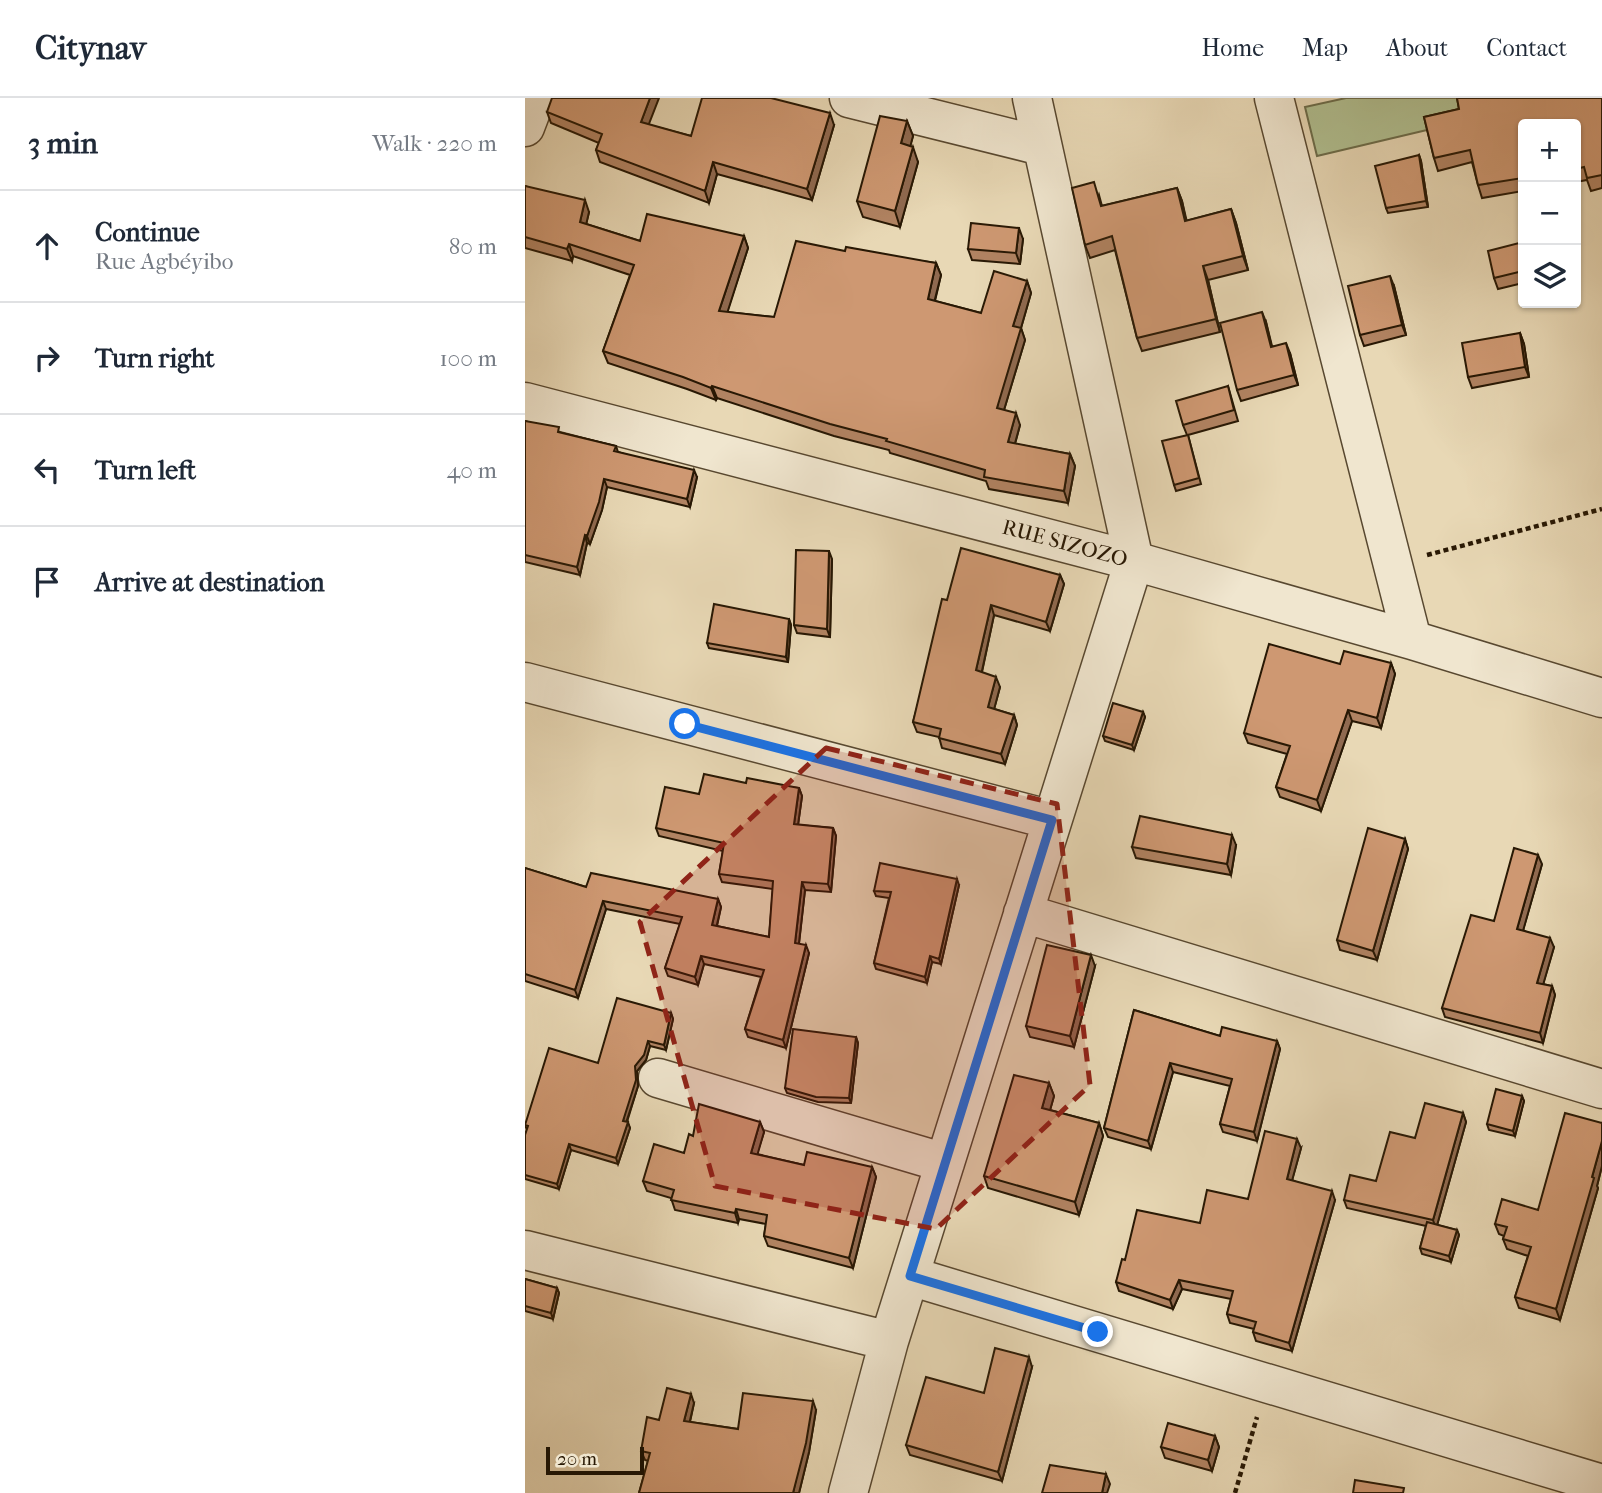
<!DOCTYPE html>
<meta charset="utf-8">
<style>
:root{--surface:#fff;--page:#f2f2f3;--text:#1f2937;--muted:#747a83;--line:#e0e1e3}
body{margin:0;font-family:"IM FELL French Canon",serif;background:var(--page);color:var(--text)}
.controls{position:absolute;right:21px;top:21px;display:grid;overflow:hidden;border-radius:7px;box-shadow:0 2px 5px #0004}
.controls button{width:63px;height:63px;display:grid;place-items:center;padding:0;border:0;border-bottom:2px solid var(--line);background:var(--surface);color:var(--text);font:35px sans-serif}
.scale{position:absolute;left:21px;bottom:18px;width:98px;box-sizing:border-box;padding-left:7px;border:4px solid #281804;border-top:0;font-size:19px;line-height:24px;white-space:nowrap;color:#281804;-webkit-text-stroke:5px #f0e6cf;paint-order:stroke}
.stop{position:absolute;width:21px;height:21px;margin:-16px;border:5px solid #1a73e8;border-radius:50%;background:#fff}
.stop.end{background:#1a73e8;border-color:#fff;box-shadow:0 2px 7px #0008}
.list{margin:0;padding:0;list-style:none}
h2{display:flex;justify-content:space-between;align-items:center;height:91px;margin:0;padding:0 28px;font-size:30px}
h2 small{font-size:23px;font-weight:400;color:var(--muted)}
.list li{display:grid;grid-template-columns:46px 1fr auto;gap:21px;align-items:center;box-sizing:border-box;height:112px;padding:0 28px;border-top:2px solid var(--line)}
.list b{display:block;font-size:26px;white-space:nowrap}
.list p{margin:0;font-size:23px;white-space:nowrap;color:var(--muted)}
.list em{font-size:23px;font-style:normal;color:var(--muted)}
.icon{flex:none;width:38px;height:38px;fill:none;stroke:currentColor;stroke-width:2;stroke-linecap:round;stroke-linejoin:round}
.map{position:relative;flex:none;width:1077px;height:1395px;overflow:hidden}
header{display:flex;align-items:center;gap:42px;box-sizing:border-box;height:98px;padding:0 35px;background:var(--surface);border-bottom:2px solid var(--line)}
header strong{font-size:33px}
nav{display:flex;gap:38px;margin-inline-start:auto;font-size:24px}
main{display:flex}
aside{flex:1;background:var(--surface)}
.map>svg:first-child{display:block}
.green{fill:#b1c091;stroke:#6c6c4a;stroke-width:2}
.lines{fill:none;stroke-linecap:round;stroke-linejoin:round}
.minor-casing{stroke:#584830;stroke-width:41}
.path{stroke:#281804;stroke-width:4.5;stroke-dasharray:5 3.5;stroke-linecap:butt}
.minor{stroke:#f0e6cf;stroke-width:38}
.wall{fill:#b18362;stroke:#281804;stroke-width:2}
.shaded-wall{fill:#906a50;stroke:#281804;stroke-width:2}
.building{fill:#ce9872;stroke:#281804;stroke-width:2}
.route{stroke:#1a73e8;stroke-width:9}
.marked{fill:#8f2418;fill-opacity:0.2;stroke:#8f2418;stroke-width:5;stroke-dasharray:14 9;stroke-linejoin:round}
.labels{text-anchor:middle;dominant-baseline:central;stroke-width:7;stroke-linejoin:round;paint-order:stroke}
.street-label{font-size:21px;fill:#281804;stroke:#f0e6cf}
</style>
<header>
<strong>Citynav</strong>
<nav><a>Home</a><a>Map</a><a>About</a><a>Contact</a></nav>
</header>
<main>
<aside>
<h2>3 min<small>Walk · 220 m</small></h2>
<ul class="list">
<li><svg class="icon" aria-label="ahead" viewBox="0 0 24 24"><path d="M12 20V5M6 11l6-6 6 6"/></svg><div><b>Continue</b><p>Rue Agbéyibo</p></div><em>80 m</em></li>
<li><svg class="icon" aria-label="right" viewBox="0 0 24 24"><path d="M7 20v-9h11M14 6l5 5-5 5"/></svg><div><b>Turn right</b></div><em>100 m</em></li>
<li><svg class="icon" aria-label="left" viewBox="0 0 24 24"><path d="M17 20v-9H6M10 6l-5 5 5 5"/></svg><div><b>Turn left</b></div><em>40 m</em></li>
<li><svg class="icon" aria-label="arrive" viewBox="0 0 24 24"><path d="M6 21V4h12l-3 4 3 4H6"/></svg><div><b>Arrive at destination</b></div></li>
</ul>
</aside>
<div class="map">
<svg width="1077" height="1395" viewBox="0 0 1077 1395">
<rect width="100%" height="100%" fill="#e8d8b5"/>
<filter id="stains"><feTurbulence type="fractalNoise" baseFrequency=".00286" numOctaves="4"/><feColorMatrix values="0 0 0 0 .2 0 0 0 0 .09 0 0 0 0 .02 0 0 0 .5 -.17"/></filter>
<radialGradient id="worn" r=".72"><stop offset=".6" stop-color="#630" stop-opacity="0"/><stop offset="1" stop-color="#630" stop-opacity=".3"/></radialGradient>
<path class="green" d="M821 0H935L940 23 792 58 780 9Z"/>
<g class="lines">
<g class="minor-casing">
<path id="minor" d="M324 0 517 48
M749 0 887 542
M0 29 11 0
M0 304 609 463 887 542 1077 600
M0 584 527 722
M498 815 1077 991
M133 980 420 1065
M0 1152 364 1243
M385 1178 1077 1386
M323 1395 364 1243 609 463 507 0"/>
</g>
<path class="path" d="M902 457 1077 411
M710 1395 732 1319"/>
<use href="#minor" class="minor"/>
</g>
<path class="wall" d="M932 0H1077V90L1066 93 1062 82 1051 84V26H998V93L957 100 953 87 947 64 913 73 909 60 899 19 934 11Z
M22 14 124 27 166 38 309 27 287 102 192 76 184 105 75 64 71 52 74 45 26 25Z
M382 23 388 38 385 48 393 64 375 129 338 119 332 103Z
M894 57 896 63 903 109 863 115 861 110Z
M0 88 64 114 61 126 115 143 219 138 223 150 202 214 249 219 320 153 411 165 416 177 410 203 456 215 502 183 506 195 496 230 500 242 479 312 495 327 490 346 545 356 550 368 543 405 464 391 461 383 365 355 364 352 309 338 192 300 191 302 162 291 83 265 78 253 105 177 48 158 47 163 0 150Z
M652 90 657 103 661 123 706 111 711 125 723 172 683 182 695 234 617 253 612 240 590 152 565 160 560 147 574 97 577 108Z
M498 141 495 166 447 162 443 151Z
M998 144V185L973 191 969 180Z
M869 188 881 237 839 248 835 237Z
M741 224 747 248 765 255 773 287 716 303 712 292Z
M995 235 999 246 1004 279 947 290 943 279Z
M703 288 713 323 663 337 676 386 651 393 649 387 662 337 658 327Z
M0 323 36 335 91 348 93 354 172 379 165 409 82 389 77 412 65 446 62 445 55 477 0 464Z
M307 461 305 539 272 535 269 527Z
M535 477 539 486 525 533 469 517 457 574 475 589 469 611 489 617 492 627 480 666 417 650 414 639 392 634 388 624 422 502Z
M264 521 266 527 263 564 184 550 182 545Z
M866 565 870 576 856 630 827 623 796 713 755 699 751 689 762 656 723 645 719 635 815 566Z
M618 614 620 619 609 652 580 643 578 638Z
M221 685 274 690 277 698 273 727 308 730 311 738 306 794 280 792 274 846 284 855 261 950 223 939 220 931 236 879 179 866 173 887 143 878 140 870 155 826 81 811 53 900 0 883V770L61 789 193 801 196 809 192 828 244 839 248 791 197 784 194 776 198 753 134 738 131 730 174 696Z
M880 741 883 751 852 862 815 852 812 842Z
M711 747 706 777 611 760 607 749Z
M1017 766 998 832 1029 849 1018 886 1027 888 1030 897 1018 945 920 919 917 910 969 823Z
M434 787 416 866 407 864 402 885 351 871 349 865 364 800 351 798 349 793Z
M570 868 549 949 505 939 501 928Z
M609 912 695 938 752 943 755 951 732 1043 698 1034 695 1026 705 988 648 974 626 1051 583 1039 579 1030Z
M146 915 148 921 141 952 125 948 121 962 112 973 113 988 102 1024 105 1030 93 1066 46 1052 34 1091 0 1081V1037L2 1032 0 1027 73 965Z
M331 939 333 945 326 1005 293 1004 262 995 260 990Z
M524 985 529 998 525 1012 574 1025 578 1038 554 1117 463 1090 459 1078Z
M997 998 999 1003 990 1038 964 1032 962 1026Z
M938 1015 941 1024 912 1127 932 1132 934 1137 926 1164 897 1156 895 1150 901 1128 822 1110 819 1102 851 1083 890 1040Z
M235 1024 239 1034 232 1056 279 1067 347 1069 351 1079 328 1170 243 1148 239 1138 241 1126 214 1121 213 1125 150 1112 146 1100 122 1093 118 1083 159 1055 168 1038Z
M1077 1025V1068L1072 1088 1073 1090 1035 1222 994 1210 990 1199 1003 1158 982 1151 978 1141 979 1138 974 1136 970 1126 1013 1112Z
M776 1050 767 1082 810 1102 767 1253 731 1243 728 1234 729 1231 705 1225 702 1216 706 1201 657 1191 648 1211 594 1193 591 1184 600 1162 723 1101Z
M0 1181 32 1190 34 1195 28 1221 0 1213Z
M507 1269 477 1383 385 1357 381 1347Z
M169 1305 165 1324 213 1331 291 1312 284 1354 274 1395H114L123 1363 120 1362 116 1353 134 1322Z
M690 1338 694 1349 687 1373 640 1360 636 1349Z"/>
<path class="shaded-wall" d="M125 0H134L120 36 116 24Z
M305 15 309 27 287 102 282 91Z
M382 23 388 38 382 61 376 45Z
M388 49 393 64 375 129 370 113Z
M894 57 896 63 903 109 901 103Z
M188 64 192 76 184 105 180 93Z
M652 90 657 103 665 137 660 123Z
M60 102 64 114 59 136 55 124Z
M706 111 711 125 723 172 718 158Z
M494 130 498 141 495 166 491 155Z
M219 138 223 150 199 225 194 213Z
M44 146 48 158 47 163 42 151Z
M411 165 416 177 407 213 403 201Z
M678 168 683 182 695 234 691 221Z
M865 178 869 188 881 237 877 227Z
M502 183 506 195 496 230 500 242 476 322 472 310 488 228Z
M737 214 741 224 749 259 746 249Z
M995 235 999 246 1004 279 1000 269Z
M761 245 765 255 773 287 769 277Z
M187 288 192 300 191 302 186 290Z
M491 315 495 327 487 356 483 344Z
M545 356 550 368 543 405 539 393Z
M169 372 172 379 165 409 162 401Z
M79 381 82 389 77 412 65 446 62 438Z
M60 437 62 445 55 477 52 469Z
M304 453 307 461 305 539 302 531Z
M535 477 539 486 525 533 521 524Z
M466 507 469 517 455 582 451 572Z
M264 521 266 527 263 564 261 559Z
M866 565 870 576 856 630 852 620Z
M471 579 475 589 467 619 463 609Z
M823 612 827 623 796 713 792 702Z
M618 614 620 619 609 652 607 647Z
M489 617 492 627 480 666 476 656Z
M274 690 277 698 272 734 269 726Z
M308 730 311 738 306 794 303 786Z
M707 737 711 747 706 777 702 766Z
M880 741 883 751 852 862 848 853Z
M1013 757 1017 766 996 840 992 831Z
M432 781 434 787 416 866 414 861Z
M277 784 280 792 273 853 270 845Z
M193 801 196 809 190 835 187 827Z
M78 803 81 811 53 900 50 892Z
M1025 840 1029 849 1016 894 1012 885Z
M281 847 284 855 261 950 258 942Z
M566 857 570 868 549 949 545 938Z
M176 858 179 866 173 887 170 879Z
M405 858 407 864 402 885 400 879Z
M1027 888 1030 897 1018 945 1015 935Z
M146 915 148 921 141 952 139 947Z
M331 939 333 945 326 1005 324 1000Z
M123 943 125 948 121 962 112 973 113 988 100 1028 98 1023 110 968Z
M752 943 755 951 732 1043 729 1034Z
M645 965 648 974 626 1051 623 1043Z
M524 985 529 998 522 1023 517 1010Z
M997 998 999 1003 990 1038 988 1033Z
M938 1015 941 1024 911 1131 908 1122Z
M103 1024 105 1030 93 1066 91 1060Z
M235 1024 239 1034 230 1065 226 1055Z
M574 1025 578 1038 554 1117 550 1104Z
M772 1041 776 1050 765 1090 762 1081Z
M1077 1043V1068L1072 1088 1073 1090 1035 1222 1031 1211Z
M44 1046 46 1052 34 1091 32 1086Z
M347 1069 351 1079 328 1170 324 1160Z
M807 1093 810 1102 767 1253 764 1245Z
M211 1111 214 1121 213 1125 210 1115Z
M932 1132 934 1137 926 1164 924 1158Z
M654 1182 657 1191 648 1211 645 1202Z
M32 1190 34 1195 28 1221 26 1215Z
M504 1259 507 1269 477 1383 473 1374Z
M166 1296 169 1305 163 1331 159 1323Z
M288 1303 291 1312 284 1354 274 1395H268Z
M690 1338 694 1349 687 1373 683 1362Z
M581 1376 585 1386 582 1395H577Z"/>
<path class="building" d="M27 0H125L116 24 166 38 177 0H246L305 15 282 91 188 64 180 93 71 52 77 36 22 14Z
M932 0H1077V77L1062 80 1059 69 1051 71V26H998V80L953 87 945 52 909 60 899 19 934 11Z
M355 18 382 23 376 45 388 49 370 113 332 103Z
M894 57 901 103 861 110 850 68Z
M569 84 576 108 652 90 660 123 706 111 718 158 678 168 691 221 612 240 587 138 560 147 547 90Z
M0 88 60 102 55 124 115 143 122 116 219 138 194 213 249 219 271 143 320 153 321 149 411 165 403 201 456 215 469 173 502 183 488 228 496 230 472 310 491 315 483 344 545 356 539 393 459 379 460 372 361 343 362 341 305 326 187 288 186 290 158 279 78 253 109 167 44 146 42 151 0 139Z
M446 125 494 130 491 155 443 151Z
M998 144V173L969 180 963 153Z
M865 178 877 227 835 237 823 188Z
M737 214 746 249 761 245 769 277 712 292 695 225Z
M995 235 1000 269 943 279 937 245Z
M703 288 709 312 658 327 651 303Z
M0 323 34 329 33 334 91 348 89 353 169 372 162 401 79 381 74 404 62 438 60 437 52 469 0 457Z
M663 337 674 380 649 387 637 343Z
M436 450 535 477 521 524 466 507 451 572 471 579 463 609 489 617 476 656 414 640 416 631 388 624 417 501 422 502Z
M271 452 304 453 302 531 269 527Z
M189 506 264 521 261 559 182 545Z
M744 546 815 566 819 553 866 565 852 620 823 612 792 702 751 689 765 648 719 635Z
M588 605 618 614 607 647 578 638Z
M179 676 221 685 222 680 274 690 269 726 308 730 303 786 277 784 270 845 281 847 258 942 220 931 239 872 176 858 170 879 140 870 157 819 78 803 50 892 0 876V770L61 789 66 775 193 801 187 827 244 839 248 783 194 776 199 745 131 730 140 689 174 696Z
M615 718 707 737 702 766 607 749Z
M843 730 880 741 848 853 812 842Z
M989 750 1013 757 992 831 1025 840 1012 885 1027 888 1015 935 917 910 946 817 969 823Z
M355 765 432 781 414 861 405 858 400 879 349 865 366 794 349 793Z
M522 847 566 857 545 938 501 928Z
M92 900 146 915 139 947 123 943 119 957 110 968 111 982 98 1023 103 1024 91 1060 44 1046 32 1086 0 1077V1037L3 1028 0 1027 24 950 73 965Z
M609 912 695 938 697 929 752 943 729 1034 695 1026 707 981 645 965 623 1043 579 1030Z
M268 931 331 939 324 1000 291 999 260 990Z
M489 977 524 985 517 1010 574 1025 550 1104 459 1078Z
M971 991 997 998 988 1033 962 1026Z
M900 1005 938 1015 908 1122 819 1102 825 1077 851 1083 865 1034 890 1040Z
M174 1006 235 1024 226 1055 279 1067 282 1054 347 1069 324 1160 239 1138 242 1117 211 1111 210 1115 146 1102 149 1092 118 1083 129 1046 159 1055 164 1036 168 1038Z
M1040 1015 1077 1025V1043L1067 1079 1069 1080 1031 1211 990 1199 1006 1149 978 1141 982 1129 970 1126 977 1101 1013 1112Z
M740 1033 772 1041 762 1081 807 1093 764 1245 728 1234 731 1224 702 1216 708 1193 654 1182 645 1202 591 1184 597 1161 600 1162 612 1112 675 1125 682 1092 723 1101Z
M902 1124 932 1132 924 1158 895 1150Z
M0 1181 32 1190 26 1215 0 1208Z
M470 1250 504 1259 473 1374 381 1347 401 1279 459 1295Z
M142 1290 166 1296 159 1323 213 1331 218 1295 288 1303 281 1345 268 1395H114L125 1355 116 1353 122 1319 134 1322Z
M643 1325 690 1338 683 1362 636 1349Z
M525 1367 581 1376 577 1395H517Z
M830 1382 879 1390 878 1395H828Z"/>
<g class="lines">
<path class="route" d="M160 626 527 722 385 1178 573 1234"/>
</g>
<path class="marked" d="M301 650 532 706 565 987 411 1131 190 1088 115 824Z"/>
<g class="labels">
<g class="street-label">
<text transform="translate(540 445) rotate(15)">RUE SIZOZO</text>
</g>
</g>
<rect width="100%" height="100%" filter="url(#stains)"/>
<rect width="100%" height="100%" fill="url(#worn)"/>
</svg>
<div class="controls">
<button>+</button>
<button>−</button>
<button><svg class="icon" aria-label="layers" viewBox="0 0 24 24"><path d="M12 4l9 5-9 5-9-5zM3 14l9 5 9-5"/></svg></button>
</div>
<div class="scale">20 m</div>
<div class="stop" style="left:160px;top:626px"></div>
<div class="stop end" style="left:573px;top:1234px"></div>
</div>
</main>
